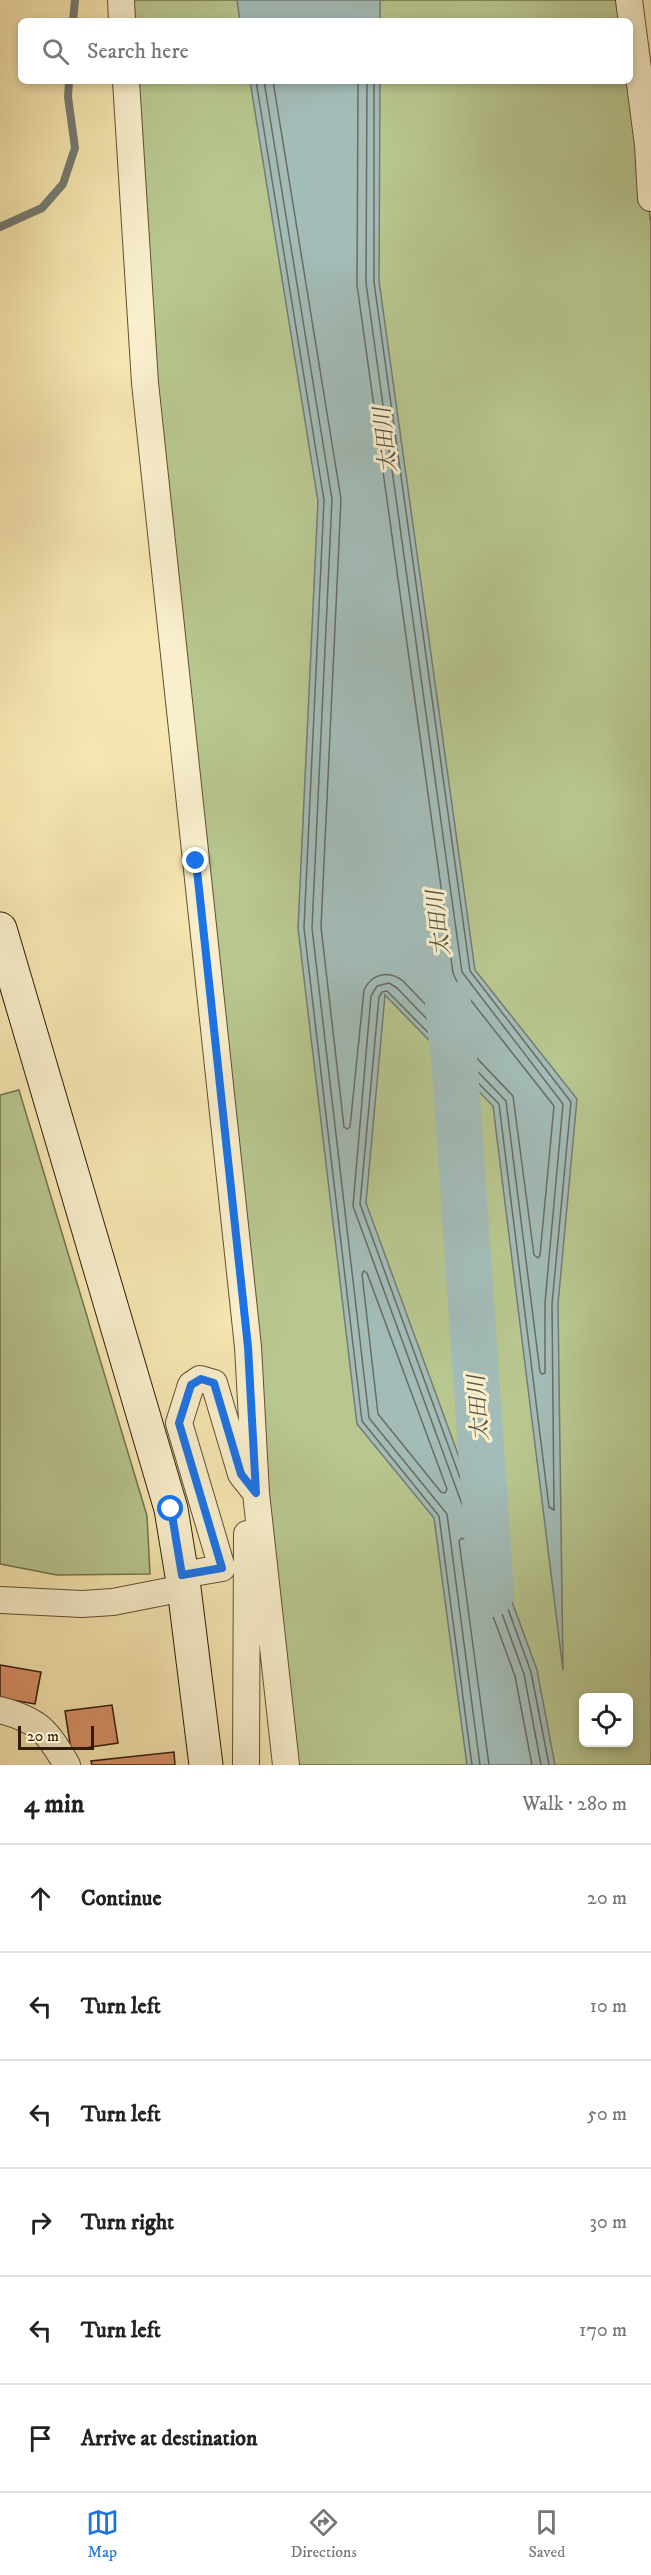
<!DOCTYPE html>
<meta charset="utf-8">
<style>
:root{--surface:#fff;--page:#f2f2f2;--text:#222;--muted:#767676;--line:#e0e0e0;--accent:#1a73e8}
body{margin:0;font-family:"IM FELL DW Pica","Noto Serif JP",serif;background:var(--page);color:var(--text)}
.controls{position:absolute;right:18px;bottom:18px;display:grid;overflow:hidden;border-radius:9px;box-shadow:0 3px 9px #0003}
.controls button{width:54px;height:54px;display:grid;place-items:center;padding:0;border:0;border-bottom:2px solid var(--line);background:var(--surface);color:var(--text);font:30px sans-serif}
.scale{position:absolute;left:18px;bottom:15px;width:76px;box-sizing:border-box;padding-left:6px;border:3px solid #311c08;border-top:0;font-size:16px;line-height:21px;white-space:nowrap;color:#311c08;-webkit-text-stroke:4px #f9efcc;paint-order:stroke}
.stop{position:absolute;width:18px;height:18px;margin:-14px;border:4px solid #1a73e8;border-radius:50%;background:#fff}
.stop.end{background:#1a73e8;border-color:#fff;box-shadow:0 2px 6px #0008}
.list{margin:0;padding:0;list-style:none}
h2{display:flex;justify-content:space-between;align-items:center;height:78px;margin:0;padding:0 24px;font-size:26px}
h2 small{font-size:20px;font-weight:400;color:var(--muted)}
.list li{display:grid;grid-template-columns:39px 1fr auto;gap:18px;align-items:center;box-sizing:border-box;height:108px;padding:0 24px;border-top:2px solid var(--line)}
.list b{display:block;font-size:22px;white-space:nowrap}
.list em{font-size:20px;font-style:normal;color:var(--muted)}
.icon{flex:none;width:33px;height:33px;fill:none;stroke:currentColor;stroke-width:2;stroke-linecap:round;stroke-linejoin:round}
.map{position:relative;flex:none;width:651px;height:1765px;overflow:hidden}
.search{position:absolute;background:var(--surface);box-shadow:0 3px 9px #0003;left:18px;right:18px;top:18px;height:66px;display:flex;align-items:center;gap:15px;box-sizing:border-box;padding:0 21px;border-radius:9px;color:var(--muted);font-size:22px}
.sheet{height:726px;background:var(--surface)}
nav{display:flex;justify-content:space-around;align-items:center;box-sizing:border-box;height:84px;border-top:2px solid var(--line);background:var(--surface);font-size:16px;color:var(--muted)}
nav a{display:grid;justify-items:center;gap:3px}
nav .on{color:var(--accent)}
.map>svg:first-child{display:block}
.green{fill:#b8c68f;stroke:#74714c;stroke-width:1.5;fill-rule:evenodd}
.water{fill:#a3bcb8;stroke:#757c72;stroke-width:1.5}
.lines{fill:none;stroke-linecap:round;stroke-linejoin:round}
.shore{stroke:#6a6c60;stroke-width:1.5}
.stream{stroke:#757c72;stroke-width:8}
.river{stroke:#a3bcb8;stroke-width:46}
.building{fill:#d99168;stroke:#311c08;stroke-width:1.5}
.street-casing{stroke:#624e32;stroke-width:28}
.secondary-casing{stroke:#311c08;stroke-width:35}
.street{stroke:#f9efcc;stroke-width:26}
.secondary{stroke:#f9efcc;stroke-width:33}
.route{stroke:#1a73e8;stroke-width:8}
.labels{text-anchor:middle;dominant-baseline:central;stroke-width:6;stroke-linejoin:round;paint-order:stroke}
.water-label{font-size:22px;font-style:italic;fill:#595446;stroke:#f9efcc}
</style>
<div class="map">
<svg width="651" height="1765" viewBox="0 0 651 1765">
<rect width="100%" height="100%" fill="#f6e6b1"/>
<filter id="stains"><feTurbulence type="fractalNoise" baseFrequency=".00333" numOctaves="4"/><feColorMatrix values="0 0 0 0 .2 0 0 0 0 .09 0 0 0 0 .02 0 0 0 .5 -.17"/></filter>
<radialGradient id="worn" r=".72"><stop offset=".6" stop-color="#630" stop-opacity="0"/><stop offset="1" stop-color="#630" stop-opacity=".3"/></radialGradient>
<path class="green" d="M122 0H623L626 21H123Z
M630 53 651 225V1765H286L126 81H630ZM584 1698H628V1742H584Z
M19 1090 147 1516 150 1574 57 1575 0 1564V1095Z"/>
<path class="water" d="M237 0H380V21H240Z
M250 81H380L379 281 475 970 577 1099 558 1304 563 1670 493 1106 385 995 366 1203 537 1670 555 1765H467L434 1518 357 1424 298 928 318 501Z"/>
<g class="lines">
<path class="shore" d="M256 81 324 500 304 928 362 1421 439 1516 472 1765
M264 81 332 499 312 928 369 1418 447 1514 480 1765
M273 81 341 499 321 927 344 1127 347 1129 350 1127 364 990C372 973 389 970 403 981L513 1096 534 1255 538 1258 540 1255 554 1106 458 984 453 973 357 285 358 81
M367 81 366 283 462 972 563 1104 545 1303V1373L542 1374 540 1372 506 1101 397 988 389 983 377 986 371 996 353 1206 524 1674 541 1765
M374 81V282L470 971 571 1102 552 1304 554 1510 549 1507 499 1104 387 991 382 992 379 997 360 1204 531 1672 549 1765
M364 1271 367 1273 447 1489 445 1493 441 1492 378 1414 362 1274Z
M489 1765 459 1541 462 1538 465 1540 515 1676 532 1765"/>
<path class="stream" d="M73 21 75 0
M0 227 42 208 63 184 75 148 68 97 69 81"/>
<path class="river" d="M448 1003 455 1069 491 1594"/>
</g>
<path class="building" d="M0 1665 41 1672 35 1704 0 1698Z
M112 1705 118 1743 71 1750 65 1711Z
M174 1752 175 1765H92L91 1761Z"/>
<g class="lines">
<g class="street-casing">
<path id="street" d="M121 0 122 21
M629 0 648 145 651 198
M126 81 145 383 248 1347 256 1493 286 1765
M182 1575 222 1568 179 1423 191 1385 200 1379 214 1383 241 1474 252 1488
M0 1600 82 1604 113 1602 184 1588
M0 1710C39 1720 47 1731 67 1765
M246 1765 247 1534"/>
</g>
<g class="secondary-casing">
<path id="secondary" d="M0 929 171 1509 184 1588 206 1765"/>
</g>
<use href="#street" class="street"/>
<use href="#secondary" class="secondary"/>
</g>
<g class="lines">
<path class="route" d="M171 1509 182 1575 222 1568 179 1423 191 1385 201 1379 214 1383 241 1474 256 1493 248 1347 196 861"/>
</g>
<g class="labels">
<g class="water-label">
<text transform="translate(386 440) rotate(-96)">太田川</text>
<text transform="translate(439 923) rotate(-96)">太田川</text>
<text transform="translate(479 1408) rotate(-94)">太田川</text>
</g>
</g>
<rect width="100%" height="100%" filter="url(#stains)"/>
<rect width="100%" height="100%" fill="url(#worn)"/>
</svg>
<div class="controls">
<button><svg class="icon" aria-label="locate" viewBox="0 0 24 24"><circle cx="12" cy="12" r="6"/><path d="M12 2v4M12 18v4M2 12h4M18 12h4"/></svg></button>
</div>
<div class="scale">20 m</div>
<div class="stop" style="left:171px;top:1509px"></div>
<div class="stop end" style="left:196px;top:861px"></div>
<div class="search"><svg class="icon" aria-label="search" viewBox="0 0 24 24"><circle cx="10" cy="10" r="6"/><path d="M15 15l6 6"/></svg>Search here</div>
</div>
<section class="sheet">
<h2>4 min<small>Walk · 280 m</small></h2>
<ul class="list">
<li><svg class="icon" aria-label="ahead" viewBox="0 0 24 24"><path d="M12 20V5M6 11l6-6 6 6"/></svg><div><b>Continue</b></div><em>20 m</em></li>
<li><svg class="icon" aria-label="left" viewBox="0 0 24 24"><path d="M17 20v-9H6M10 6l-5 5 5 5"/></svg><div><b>Turn left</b></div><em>10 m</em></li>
<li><svg class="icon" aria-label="left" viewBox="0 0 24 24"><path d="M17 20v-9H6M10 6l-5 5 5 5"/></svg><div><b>Turn left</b></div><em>50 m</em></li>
<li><svg class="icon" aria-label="right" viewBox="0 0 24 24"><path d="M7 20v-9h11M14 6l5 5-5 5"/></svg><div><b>Turn right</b></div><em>30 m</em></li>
<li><svg class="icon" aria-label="left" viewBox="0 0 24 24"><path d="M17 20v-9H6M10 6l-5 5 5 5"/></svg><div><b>Turn left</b></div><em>170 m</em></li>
<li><svg class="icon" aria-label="arrive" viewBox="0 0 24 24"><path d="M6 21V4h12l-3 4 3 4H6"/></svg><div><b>Arrive at destination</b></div></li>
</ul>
</section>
<nav>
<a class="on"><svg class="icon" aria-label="map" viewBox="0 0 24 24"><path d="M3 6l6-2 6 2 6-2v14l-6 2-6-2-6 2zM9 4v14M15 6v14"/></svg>Map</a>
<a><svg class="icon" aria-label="directions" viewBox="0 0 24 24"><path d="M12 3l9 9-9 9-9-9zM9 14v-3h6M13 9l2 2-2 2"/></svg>Directions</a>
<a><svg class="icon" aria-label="saved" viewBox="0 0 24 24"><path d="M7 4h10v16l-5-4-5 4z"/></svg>Saved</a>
</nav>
